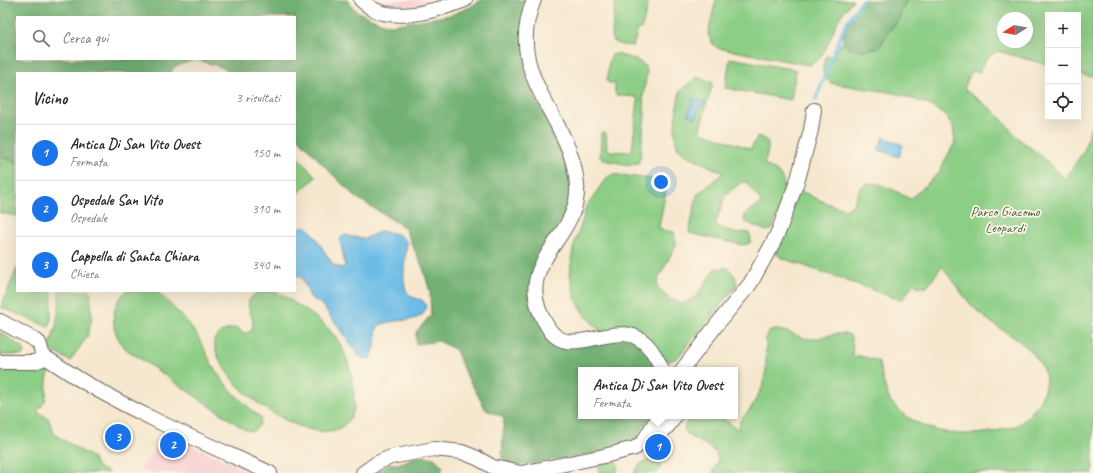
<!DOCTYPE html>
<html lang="it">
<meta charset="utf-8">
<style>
:root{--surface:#fff;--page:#f2f2f3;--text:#2b2b33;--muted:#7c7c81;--line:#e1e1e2;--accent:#1a73e8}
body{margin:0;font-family:Caveat,sans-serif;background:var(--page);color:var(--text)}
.controls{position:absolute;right:12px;top:12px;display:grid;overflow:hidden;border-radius:0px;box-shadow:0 4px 16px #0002}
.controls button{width:36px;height:36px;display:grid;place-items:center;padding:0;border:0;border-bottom:1px solid var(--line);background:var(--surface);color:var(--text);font:20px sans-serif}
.compass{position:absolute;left:997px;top:12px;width:36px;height:36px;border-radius:50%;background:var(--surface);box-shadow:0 4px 16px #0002;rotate:259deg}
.you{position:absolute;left:661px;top:182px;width:14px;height:14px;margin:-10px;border:3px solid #fff;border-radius:50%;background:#1a73e8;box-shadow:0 0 0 6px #1a73e833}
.badge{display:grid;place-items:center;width:26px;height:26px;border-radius:50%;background:var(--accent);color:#fff;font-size:13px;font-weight:700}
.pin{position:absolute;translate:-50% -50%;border:2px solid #fff;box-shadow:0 1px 4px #0006}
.popup{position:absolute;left:578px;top:367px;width:160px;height:52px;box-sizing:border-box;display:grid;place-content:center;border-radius:0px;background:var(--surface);filter:drop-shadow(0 1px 3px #0005);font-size:13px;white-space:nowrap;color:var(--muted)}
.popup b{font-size:15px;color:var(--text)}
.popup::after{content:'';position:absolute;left:50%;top:100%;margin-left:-8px;border:8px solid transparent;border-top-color:var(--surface)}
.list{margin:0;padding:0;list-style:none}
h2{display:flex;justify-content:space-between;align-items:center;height:52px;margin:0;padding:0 16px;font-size:17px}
h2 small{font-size:13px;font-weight:400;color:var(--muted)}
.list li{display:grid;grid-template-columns:26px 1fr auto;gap:12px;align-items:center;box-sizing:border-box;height:56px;padding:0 16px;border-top:1px solid var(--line)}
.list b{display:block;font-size:15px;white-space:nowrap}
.list p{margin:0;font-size:13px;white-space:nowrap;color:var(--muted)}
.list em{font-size:13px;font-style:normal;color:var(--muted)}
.icon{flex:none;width:22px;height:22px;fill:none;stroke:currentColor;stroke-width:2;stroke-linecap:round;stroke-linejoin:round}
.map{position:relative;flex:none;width:1093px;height:473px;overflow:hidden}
.search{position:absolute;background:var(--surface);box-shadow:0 4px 16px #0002;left:16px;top:16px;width:280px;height:44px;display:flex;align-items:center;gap:10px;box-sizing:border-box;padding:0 14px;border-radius:0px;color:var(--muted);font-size:15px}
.panel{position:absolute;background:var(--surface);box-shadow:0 4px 16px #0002;left:16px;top:72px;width:280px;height:220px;border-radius:0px}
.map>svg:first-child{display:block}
.built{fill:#f7cfd3}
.green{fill:#8dce86;stroke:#547551;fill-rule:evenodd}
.forest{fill:#72b173;stroke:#476648;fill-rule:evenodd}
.water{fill:#6cbce7;stroke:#446c82}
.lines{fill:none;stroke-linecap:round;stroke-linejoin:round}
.stream{stroke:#6cbce7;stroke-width:3.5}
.minor-casing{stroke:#68635b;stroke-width:16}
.minor{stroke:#fff;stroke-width:14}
.labels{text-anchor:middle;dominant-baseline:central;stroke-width:3.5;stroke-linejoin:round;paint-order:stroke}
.park-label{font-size:14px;fill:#445a41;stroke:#fcf5e5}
</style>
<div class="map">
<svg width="1093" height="473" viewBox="0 0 1093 473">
<rect width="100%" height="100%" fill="#fcf5e5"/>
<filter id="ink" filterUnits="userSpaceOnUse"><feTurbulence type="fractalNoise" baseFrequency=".025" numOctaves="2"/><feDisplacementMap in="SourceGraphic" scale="8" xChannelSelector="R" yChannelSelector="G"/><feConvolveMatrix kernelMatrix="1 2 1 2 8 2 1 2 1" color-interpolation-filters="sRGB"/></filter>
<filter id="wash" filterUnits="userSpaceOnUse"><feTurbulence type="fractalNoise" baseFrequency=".012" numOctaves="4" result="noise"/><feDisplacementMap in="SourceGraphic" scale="16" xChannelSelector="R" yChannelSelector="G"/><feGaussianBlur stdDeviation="0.9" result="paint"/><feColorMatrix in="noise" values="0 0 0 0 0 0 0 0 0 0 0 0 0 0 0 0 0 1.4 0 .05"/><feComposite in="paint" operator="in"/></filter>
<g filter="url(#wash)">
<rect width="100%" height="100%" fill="#f6e8cf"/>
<path class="built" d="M373 0H437L414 6H385Z
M163 433 254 473H138L153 453Z"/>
<path class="green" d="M616 0H649L642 28 638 30 633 46 622 45 612 41V33Z
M716 0H853C846 8 839 17 835 27 828 41 825 59 809 65L718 48 713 44 708 34Z
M907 0H1093V77L1078 74V15H1048V65L998 51C988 55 983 62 979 73L971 71 964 89 994 111 1018 138 1046 160 1065 179 1084 151 1093 119V473H713L718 460 717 454 708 446 689 436 684 429 689 416H719L739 430 740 421 751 408 762 388 766 371V338L770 331C784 327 796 338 810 339 824 339 836 330 850 335L853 347 852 356H860L878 361C881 370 886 396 892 403 919 434 963 439 1001 430 1006 428 1011 428 1016 426 1025 421 1033 411 1039 402 1043 396 1048 380 1045 374 1033 342 1005 335 982 315 967 303 953 281 942 266L927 287H919L914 284C908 289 907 296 901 300L782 258 775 253 796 193 801 191C810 195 839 211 848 208 856 205 855 196 859 190 870 173 898 193 910 199L938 174 955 142 953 127 945 115 928 104 894 93 830 83C820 73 822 66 827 55L835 58 834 54 843 41 850 49 883 42 887 33 896 23ZM1003 18H1027V42H1003Z
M616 54 637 60 644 65 647 71 643 97 645 115 640 158 638 163 630 165 603 160 600 157 601 133 603 132 606 133 607 149 611 151 630 152 632 150 638 100 636 97 616 95 615 92V85L614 83H609L607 81 609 61 612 55Z
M730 58 796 70 791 100 725 88Z
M697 77 712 82V86L700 128 701 132 751 149 754 142 758 136C774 140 767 153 764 165 798 176 781 207 771 230L766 231 744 221 745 215 761 203V201L746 182H742L725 195 715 225 737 234 743 232 749 233 751 237 750 243 743 245 689 233 697 195 723 173 681 152C670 142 677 106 680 92L681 90Z
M295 154 316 177 295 196Z
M0 156 17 163V216L0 213Z
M613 174 659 180 667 184 659 227 661 230 674 232 676 245 658 279 657 288 670 299 683 304 697 296 715 268H728L735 276 737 285 678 357 670 361 664 360 601 332 583 313 575 297 570 273 573 249 583 219 586 205 592 199 605 179Z
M17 268V291H52L51 320 49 327 1 307Z
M59 291H90L92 318 87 337 70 361 53 351 49 348 56 326 59 307Z
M126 291H157C171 305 185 318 196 334 205 348 210 364 220 377 230 391 248 407 261 418 260 428 254 434 244 429L126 349C110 333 109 307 126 291Z
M260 291C264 291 269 290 272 291 282 293 291 301 299 306 312 314 324 323 334 335 345 350 351 368 353 386 354 393 355 400 354 407 354 413 350 418 346 423 327 445 281 419 263 407 242 392 216 367 214 340 220 331 226 329 237 328 243 333 245 335 252 330 257 312 236 304 260 291Z
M0 332 23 348 25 353 21 355H0Z
M0 370H43L50 371C45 380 48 391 45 401 43 405 39 409 37 412L48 418 55 435 93 458C95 467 101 469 109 473H0Z
M651 459H659L661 467 657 473H634L640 464Z
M612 461 617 462 618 467 616 473H599V463Z"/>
<path class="forest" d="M0 0H347L355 10 364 15 380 22 391 25 451 15 470 7 481 0H529L526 72 534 95 550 125 565 160 569 177 571 192 567 211 539 255 533 267 548 335 630 340 647 351 657 370H581V416H651L638 435 627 445 593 454 515 466 502 462 504 417 486 410 464 371 456 350 439 341 416 344V332L431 315 430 292 423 268 404 227 354 196 328 170 295 134V73H233L221 67 195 59 174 67 171 73H17V163L0 156ZM17 17H295V59H17Z
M863 0H907C903 7 901 16 897 22 894 26 890 29 887 34 884 38 883 44 879 47 871 52 841 52 843 38 844 29 857 7 863 0Z
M426 456 434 458 443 466 441 472 376 473 389 464H398L413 458Z"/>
<path class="water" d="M693 99 705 102 703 107 700 106 696 118 688 115Z
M883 137 903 145 899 157 879 150Z
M306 226 312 232 333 265 342 268 345 265 340 240 343 235 364 239 381 231 398 234 407 242C406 254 401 280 406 290 409 297 416 299 422 300L426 305C425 308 425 312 423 314 414 324 389 317 377 327L375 347 371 358 364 359 358 355 339 327 322 305 310 297 302 278 295 275V231L298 228Z"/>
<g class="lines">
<path class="stream" d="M831 59 846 24 862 0
M816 99 830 62"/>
</g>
</g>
<g filter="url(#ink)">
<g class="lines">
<g class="minor-casing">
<path id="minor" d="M361 0C368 6 374 11 383 13 407 19 442 9 465 0
M534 0C502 76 572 116 577 185 581 241 505 264 549 329 573 365 622 308 652 351 656 357 660 363 662 370
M0 321 35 340 39 343 43 356
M43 356C57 364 70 374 84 382 143 417 207 444 270 473
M0 362H34L40 360 43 356
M682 370 718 323 750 284 774 241 779 230 798 179 811 130 814 110
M643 442C658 438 667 429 675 416
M363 473 377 463 391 457 434 449 462 452 477 458 493 467 521 473 604 456 635 448 643 442 659 416"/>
</g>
<use href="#minor" class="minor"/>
</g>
</g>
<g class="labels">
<g class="park-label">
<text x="1005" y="211">Parco Giacomo<tspan x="1005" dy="16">Leopardi</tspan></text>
</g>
</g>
</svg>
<div class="controls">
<button>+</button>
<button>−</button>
<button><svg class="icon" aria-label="locate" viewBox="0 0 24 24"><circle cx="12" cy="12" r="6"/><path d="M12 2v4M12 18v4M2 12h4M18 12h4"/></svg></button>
</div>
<svg class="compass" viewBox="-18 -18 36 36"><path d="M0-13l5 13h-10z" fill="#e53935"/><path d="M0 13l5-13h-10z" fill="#7c7c81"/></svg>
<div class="you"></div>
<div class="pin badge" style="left:658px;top:447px">1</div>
<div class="popup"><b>Antica Di San Vito Ovest</b>Fermata</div>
<div class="pin badge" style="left:173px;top:445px">2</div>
<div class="pin badge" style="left:118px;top:437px">3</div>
<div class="search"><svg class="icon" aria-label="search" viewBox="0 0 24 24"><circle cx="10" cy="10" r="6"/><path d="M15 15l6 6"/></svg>Cerca qui</div>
<section class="panel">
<h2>Vicino<small>3 risultati</small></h2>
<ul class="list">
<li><span class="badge">1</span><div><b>Antica Di San Vito Ovest</b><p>Fermata</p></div><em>150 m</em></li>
<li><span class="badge">2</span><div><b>Ospedale San Vito</b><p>Ospedale</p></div><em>310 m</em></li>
<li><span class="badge">3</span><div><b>Cappella di Santa Chiara</b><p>Chiesa</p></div><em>340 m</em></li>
</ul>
</section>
</div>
